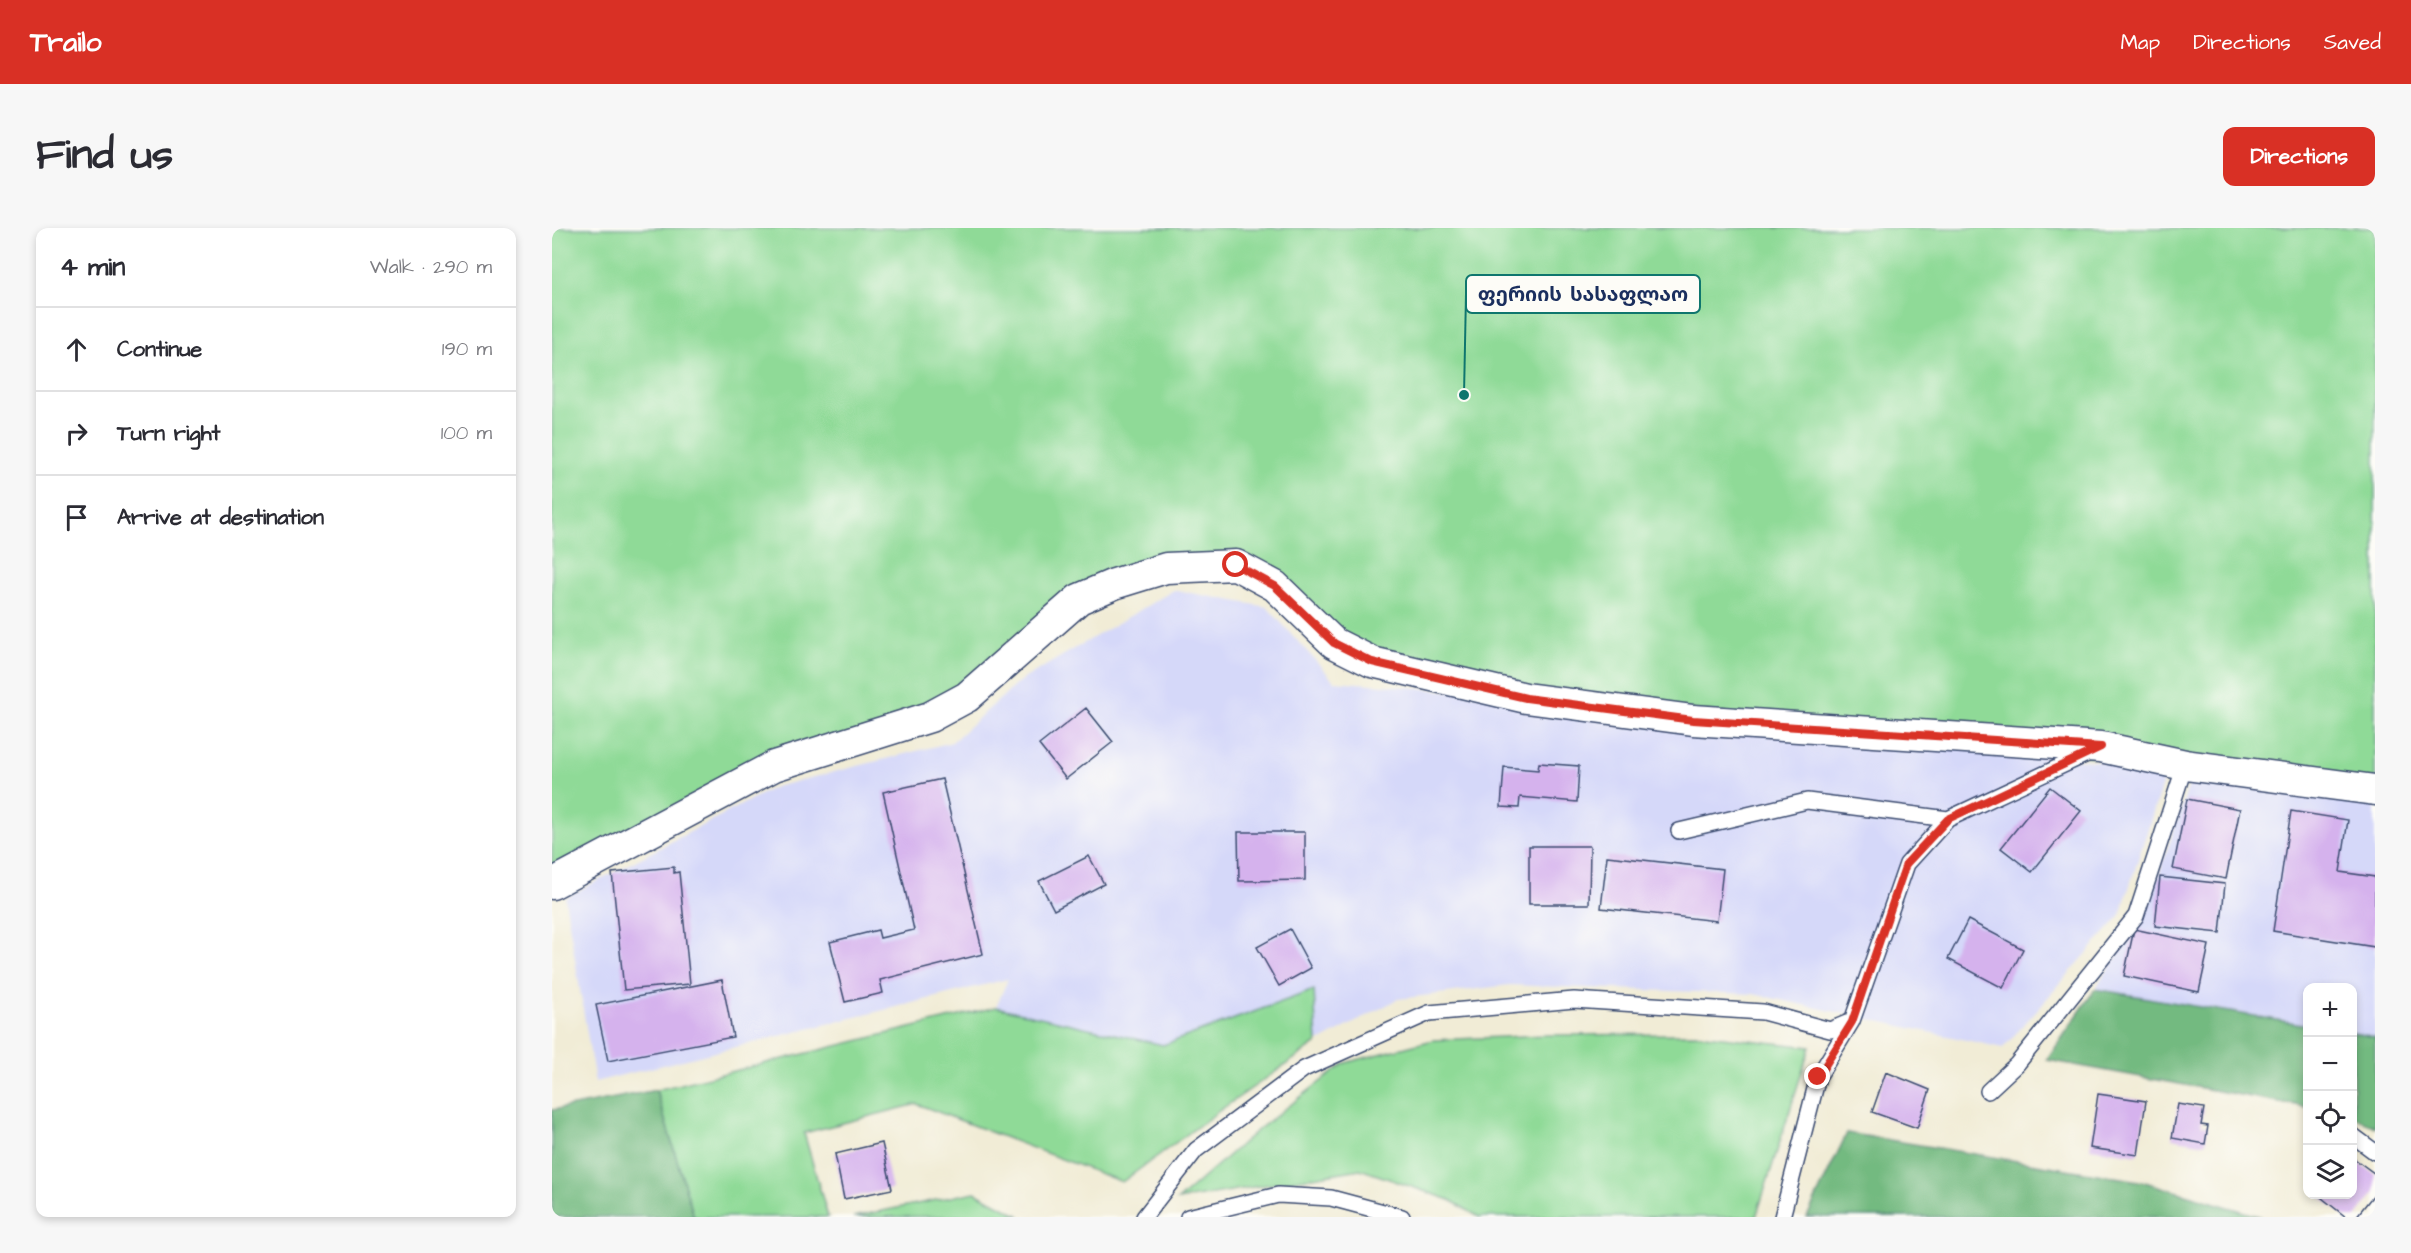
<!DOCTYPE html>
<meta charset="utf-8">
<style>
:root{--surface:#fff;--page:#f7f7f7;--text:#2b2b33;--muted:#7c7c81;--line:#e1e1e2;--accent:#d93025}
body{margin:0;font-family:"Architects Daughter","Noto Sans Georgian",sans-serif;background:var(--page);color:var(--text)}
.controls{position:absolute;right:18px;bottom:18px;display:grid;overflow:hidden;border-radius:12px;box-shadow:0 3px 9px #0003}
.controls button{width:54px;height:54px;display:grid;place-items:center;padding:0;border:0;border-bottom:2px solid var(--line);background:var(--surface);color:var(--text);font:30px sans-serif}
.stop{position:absolute;width:18px;height:18px;margin:-14px;border:4px solid #d93025;border-radius:50%;background:#fff}
.stop.end{background:#d93025;border-color:#fff;box-shadow:0 2px 6px #0008}
.list{margin:0;padding:0;list-style:none}
h2{display:flex;justify-content:space-between;align-items:center;height:78px;margin:0;padding:0 24px;font-size:26px}
h2 small{font-size:20px;font-weight:400;color:var(--muted)}
.list li{display:grid;grid-template-columns:39px 1fr auto;gap:18px;align-items:center;box-sizing:border-box;height:84px;padding:0 24px;border-top:2px solid var(--line)}
.list b{display:block;font-size:22px;white-space:nowrap}
.list em{font-size:20px;font-style:normal;color:var(--muted)}
.icon{flex:none;width:33px;height:33px;fill:none;stroke:currentColor;stroke-width:2;stroke-linecap:round;stroke-linejoin:round}
.map{position:relative;flex:none;width:1823px;height:989px;overflow:hidden;border-radius:12px}
header{display:flex;align-items:center;gap:36px;box-sizing:border-box;height:84px;padding:0 30px;background:var(--accent);color:#fff}
header strong{font-size:28px}
nav{display:flex;gap:33px;margin-inline-start:auto;font-size:21px}
.intro{display:flex;align-items:center;justify-content:space-between;box-sizing:border-box;height:144px;padding:0 36px}
h1{margin:0;font-size:42px}
.button{padding:15px 27px;border-radius:12px;background:var(--accent);color:#fff;font-size:21px;font-weight:700}
main{display:flex;gap:36px;padding:0 36px}
aside{flex:1;background:var(--surface);border-radius:12px;box-shadow:0 3px 9px #0003}
.map>svg:first-child{display:block}
.built{fill:#d5d8f9}
.green{fill:#8fda97;stroke:#55847a;stroke-width:1.5}
.forest{fill:#73ba80;stroke:#47746f;stroke-width:1.5}
.building{fill:#d5b2ed}
.lines{fill:none;stroke-linecap:round;stroke-linejoin:round}
.service-casing{stroke:#3b4b70;stroke-width:18}
.minor-casing{stroke:#3b4b70;stroke-width:33}
.service{stroke:#fff;stroke-width:15}
.minor{stroke:#fff;stroke-width:30}
.route{stroke:#d93025;stroke-width:8}
.leader{fill:none;stroke:#0f766e;stroke-width:2}
.callout-dot{fill:#0f766e;stroke:#fdfcf7;stroke-width:2}
.callout{fill:#fdfcf7;stroke:#0f766e;stroke-width:2}
.callout-label{font-size:20px;text-anchor:middle;font-weight:bold;fill:#1b2f5e}
</style>
<header>
<strong>Trailo</strong>
<nav><a>Map</a><a>Directions</a><a>Saved</a></nav>
</header>
<div class="intro"><h1>Find us</h1><a class="button">Directions</a></div>
<main>
<aside>
<h2>4 min<small>Walk · 290 m</small></h2>
<ul class="list">
<li><svg class="icon" aria-label="ahead" viewBox="0 0 24 24"><path d="M12 20V5M6 11l6-6 6 6"/></svg><div><b>Continue</b></div><em>190 m</em></li>
<li><svg class="icon" aria-label="right" viewBox="0 0 24 24"><path d="M7 20v-9h11M14 6l5 5-5 5"/></svg><div><b>Turn right</b></div><em>100 m</em></li>
<li><svg class="icon" aria-label="arrive" viewBox="0 0 24 24"><path d="M6 21V4h12l-3 4 3 4H6"/></svg><div><b>Arrive at destination</b></div></li>
</ul>
</aside>
<div class="map">
<svg width="1823" height="989" viewBox="0 0 1823 989">
<rect width="100%" height="100%" fill="#fdfcf7"/>
<filter id="ink" filterUnits="userSpaceOnUse"><feTurbulence type="fractalNoise" baseFrequency=".0167" numOctaves="2"/><feDisplacementMap in="SourceGraphic" scale="12" xChannelSelector="R" yChannelSelector="G"/><feConvolveMatrix kernelMatrix="1 2 1 2 8 2 1 2 1" color-interpolation-filters="sRGB"/></filter>
<filter id="wash" filterUnits="userSpaceOnUse"><feTurbulence type="fractalNoise" baseFrequency=".008" numOctaves="4" result="noise"/><feDisplacementMap in="SourceGraphic" scale="24" xChannelSelector="R" yChannelSelector="G"/><feGaussianBlur stdDeviation="1.35" result="paint"/><feColorMatrix in="noise" values="0 0 0 0 0 0 0 0 0 0 0 0 0 0 0 0 0 1.4 0 .05"/><feComposite in="paint" operator="in"/></filter>
<g filter="url(#wash)">
<rect width="100%" height="100%" fill="#f1ecd6"/>
<path class="built" d="M622 362 715 379 782 453 866 460 1615 541 1568 688 1451 820 1201 766 957 757 846 771 765 815 761 763 611 817 444 779 456 751 43 854 13 670 223 559 400 514 468 453Z
M1641 545 1823 568V809L1801 805 1800 760H1756L1755 797 1543 761 1594 685Z"/>
<path class="green" d="M0 0H1823V562L977 463 824 426 685 334 560 350 414 464 0 647Z
M762 762 765 815 667 883 570 954 365 876 252 905 276 989H142L104 862 444 779 611 817Z
M1144 806 1258 819 1204 989H927L898 972 808 941 626 972 703 904 793 835 881 812 996 807Z
M423 964 468 988 301 989Z"/>
<path class="forest" d="M1543 761 1755 797V879L1495 832Z
M1801 805 1823 809V899L1801 888Z
M104 862 142 989H0V882Z
M1295 905 1593 954 1710 989H1255Z"/>
<g id="blocks">
<path class="building" d="M534 480 561 514 514 551 487 517Z
M987 535 1027 538 1025 574 968 569 967 580 949 579 952 539 986 542Z
M390 551 431 726 328 752 331 765 293 774 278 714 326 702 328 710 362 702 331 564Z
M1498 559 1529 583 1480 644 1449 620Z
M1635 571 1688 581 1674 651 1621 641Z
M1739 583 1796 592 1788 644 1823 649V719L1721 703Z
M686 604H753V652L687 653Z
M977 618H1038L1037 676H977Z
M537 628 552 656 502 682 487 653Z
M1055 628 1171 641 1165 693 1049 680Z
M122 639V645L127 644 138 756 72 762 60 645Z
M1608 649 1673 656 1668 705 1603 698Z
M1416 692 1471 721 1451 760 1396 731Z
M738 701 759 740 727 758 705 719Z
M1582 701 1657 717 1647 764 1572 748Z
M170 752 181 809 56 833 44 777Z
M1334 844 1378 862 1365 900 1320 884Z
M1546 866 1594 873 1586 927 1538 920Z
M1626 876 1652 880 1649 897 1656 898 1653 916 1620 910Z
M330 915 340 961 292 971 283 926Z
M1800 929 1823 946V965L1804 989H1794L1765 966H1800Z"/>
</g>
</g>
<g filter="url(#ink)">
<use href="#blocks" fill-opacity="0" stroke="#3b4b70" stroke-width="1.5"/>
<g class="lines">
<g class="service-casing">
<path id="service" d="M1127 603 1255 573 1396 591
M1436 863 1465 836 1584 688 1633 537
M1800 907 1823 924
M592 989 644 922 752 841 877 785 1022 772 1211 784 1278 802 1300 793 1355 636 1396 591 1539 524
M636 989 726 967 779 970 850 989
M1230 989 1266 849 1300 793"/>
</g>
<g class="minor-casing">
<path id="minor" d="M0 656 222 538 378 489 415 469 527 371 562 356 614 340 684 337 723 358 782 415 820 434 974 470 1141 492 1549 519 1633 537 1823 562"/>
</g>
<use href="#service" class="service"/>
<use href="#minor" class="minor"/>
</g>
</g>
<g class="lines" filter="url(#ink)">
<path class="route" d="M684 337 723 358 782 415 820 434 974 470 1141 492 1549 519 1396 591 1354 636 1300 794 1266 849"/>
</g>
<path class="leader" d="M912 167L914 66"/>
<circle class="callout-dot" cx="912" cy="167" r="6"/>
<rect class="callout" x="914" y="47" width="234" height="38" rx="6"/>
<g class="callout-label">
<text x="1031" y="73">ფერიის სასაფლაო</text>
</g>
</svg>
<div class="controls">
<button>+</button>
<button>−</button>
<button><svg class="icon" aria-label="locate" viewBox="0 0 24 24"><circle cx="12" cy="12" r="6"/><path d="M12 2v4M12 18v4M2 12h4M18 12h4"/></svg></button>
<button><svg class="icon" aria-label="layers" viewBox="0 0 24 24"><path d="M12 4l9 5-9 5-9-5zM3 14l9 5 9-5"/></svg></button>
</div>
<div class="stop" style="left:684px;top:337px"></div>
<div class="stop end" style="left:1266px;top:849px"></div>
</div>
</main>
